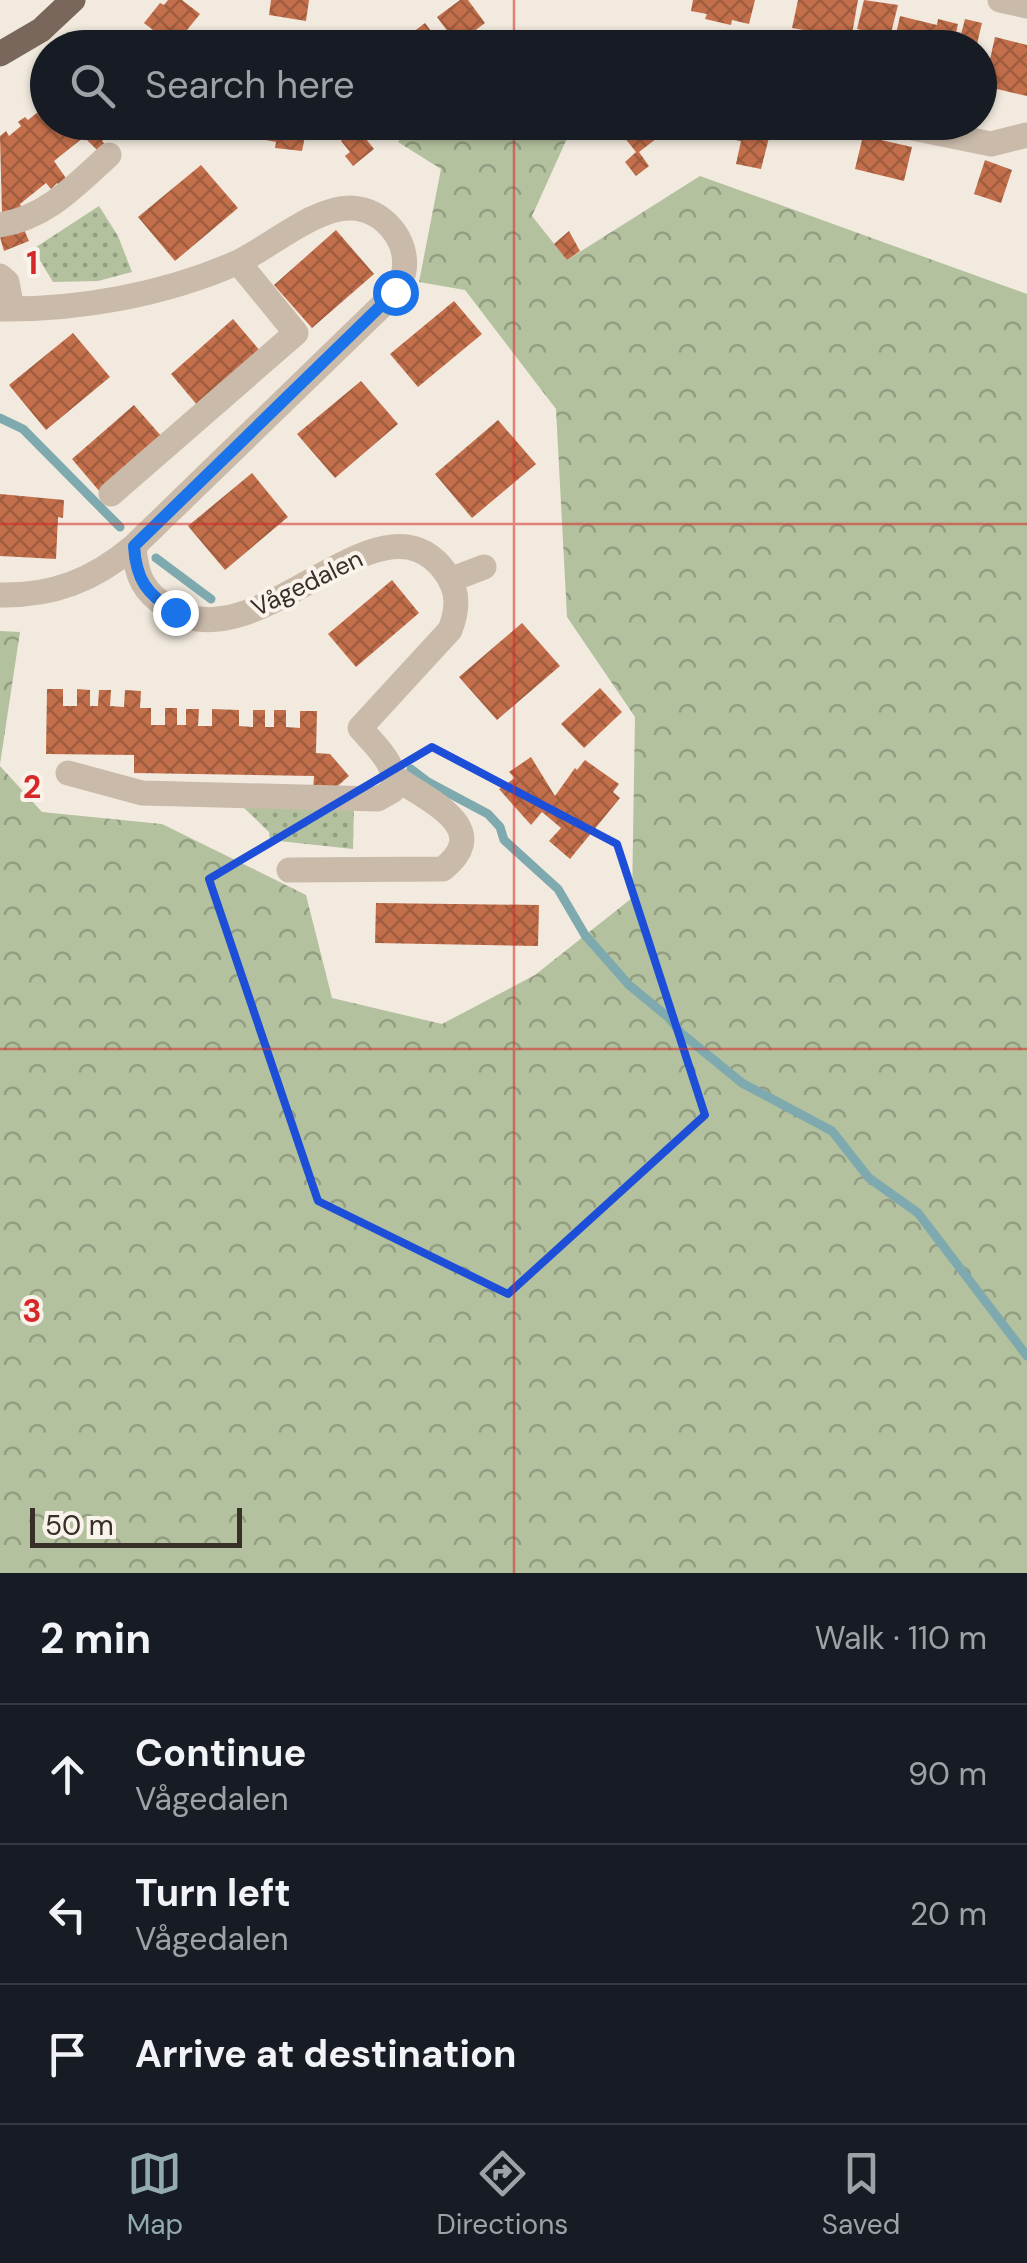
<!DOCTYPE html>
<meta charset="utf-8">
<style>
:root{--surface:#171b24;--page:#20242c;--text:#f1f3f6;--muted:#9ea1a6;--line:#363941;--accent:#93abaf}
body{margin:0;font-family:"DM Sans",sans-serif;background:var(--page);color:var(--text)}
.scale{position:absolute;left:30px;bottom:25px;width:212px;box-sizing:border-box;padding-left:10px;border:5px solid #382f29;border-top:0;font-size:28px;line-height:35px;white-space:nowrap;color:#382f29;-webkit-text-stroke:8px #faf3eb;paint-order:stroke}
.stop{position:absolute;width:30px;height:30px;margin:-22px;border:8px solid #1a73e8;border-radius:50%;background:#fff}
.stop.end{background:#1a73e8;border-color:#fff;box-shadow:0 2px 10px #0008}
.list{margin:0;padding:0;list-style:none}
h2{display:flex;justify-content:space-between;align-items:center;height:130px;margin:0;padding:0 40px;font-size:42px}
h2 small{font-size:32px;font-weight:400;color:var(--muted)}
.list li{display:grid;grid-template-columns:65px 1fr auto;gap:30px;align-items:center;box-sizing:border-box;height:140px;padding:0 40px;border-top:2px solid var(--line)}
.list b{display:block;font-size:38px;white-space:nowrap}
.list p{margin:0;font-size:32px;white-space:nowrap;color:var(--muted)}
.list em{font-size:32px;font-style:normal;color:var(--muted)}
.icon{flex:none;width:55px;height:55px;fill:none;stroke:currentColor;stroke-width:2;stroke-linecap:round;stroke-linejoin:round}
.map{position:relative;flex:none;width:1027px;height:1573px;overflow:hidden}
.search{position:absolute;background:var(--surface);box-shadow:0 2px 8px #0004;left:30px;right:30px;top:30px;height:110px;display:flex;align-items:center;gap:25px;box-sizing:border-box;padding:0 35px;border-radius:55px;color:var(--muted);font-size:38px}
.sheet{height:550px;background:var(--surface)}
nav{display:flex;justify-content:space-around;align-items:center;box-sizing:border-box;height:140px;border-top:2px solid var(--line);background:var(--surface);font-size:28px;color:var(--muted)}
nav a{display:grid;justify-items:center;gap:5px}
nav .on{color:var(--accent)}
.map>svg:first-child{display:block}
.forest{fill:url(#forest-crowns)}
.park{fill:url(#park-dots)}
.lines{fill:none;stroke-linecap:round;stroke-linejoin:round}
.stream{stroke:#7eaaaf;stroke-width:9}
.building{fill:url(#building-cross-hatch)}
.minor{stroke:#cabaaa;stroke-width:25}
.major{stroke:#79675b;stroke-width:25}
.route{stroke:#1a73e8;stroke-width:12}
.marked{fill:none;stroke:#1d4ed8;stroke-width:8;stroke-linejoin:round}
.grid{fill:none;stroke:#d62828;stroke-width:2.5;stroke-opacity:0.55}
.labels{text-anchor:middle;dominant-baseline:central;stroke-width:8;stroke-linejoin:round;paint-order:stroke}
.street-label{font-size:25px;fill:#382f29;stroke:#faf3eb}
.grid-label{font-size:32px;text-anchor:middle;font-weight:bold;fill:#d62828;stroke:#faf3eb;stroke-width:8;stroke-linejoin:round;paint-order:stroke}
</style>
<div class="map">
<svg width="1027" height="1573" viewBox="0 0 1027 1573">
<defs>
<pattern id="forest-crowns" width="20" height="18" patternUnits="userSpaceOnUse" patternTransform="scale(2.5)"><rect width="20" height="18" fill="#b3c19e"/><path d="M2 6a3 3 0 1 1 6 0M12 15a3 3 0 1 1 6 0" fill="none" stroke="#939d81"/></pattern>
<pattern id="park-dots" width="8" height="8" patternUnits="userSpaceOnUse" patternTransform="scale(2.5)"><rect width="8" height="8" fill="#b3c19e"/><path d="M2 2h.1M6 6h.1" fill="none" stroke="#939d81" stroke-width="1.8" stroke-linecap="round"/></pattern>
<pattern id="building-cross-hatch" width="8" height="8" patternUnits="userSpaceOnUse" patternTransform="scale(2.5)"><rect width="8" height="8" fill="#c36f4b"/><path d="M0 0l8 8M0 8l8-8" fill="none" stroke="#9f5c3e"/></pattern>
</defs>
<rect width="100%" height="100%" fill="#f2eade"/>
<path class="forest" d="M410 123H574L532 216 567 260 700 176 1027 294V1573H0V766L42 812 162 824 306 895 332 998 442 1024 535 975 632 898 635 717 567 617 556 409 465 290 419 282 441 169 398 142Z
M0 631 20 632 0 764Z"/>
<path class="park" d="M99 206 118 236 132 272 98 281 53 282 33 249Z
M240 804 354 807 353 849 270 840 269 832Z"/>
<g class="lines">
<path class="stream" d="M0 418 23 429 120 527
M156 558 211 599
M411 769 428 782 488 814 500 827 504 840 558 889 585 935 629 985 668 1017 681 1033 742 1083 832 1131 869 1178 918 1213 1027 1356"/>
</g>
<path class="building" d="M168 0H182L200 14 174 46 144 23 160 3 164 5Z
M271 0H309L306 21 269 15Z
M460 0H468L485 23 457 44 437 17Z
M693 0H755L749 24 732 20 731 25 705 19 707 14 691 11Z
M798 0H858L851 40 834 36 833 41 808 36 809 31 792 28Z
M864 0 898 5 890 37 857 29Z
M900 16 937 25 938 19 958 24 953 48H893Z
M965 19 982 23 976 48 958 46Z
M425 23 444 48H392Z
M995 37 1027 45V96L984 86Z
M48 104V122H98L108 135 102 141 107 147 100 153 84 137 54 161 70 184 63 190 57 183 51 189 46 183 20 204 24 213 2 214 0 136 6 131 9 136 21 126 18 122 25 117 28 120Z
M237 122H308L302 151 275 148 276 142 235 134Z
M612 122H678L639 152 649 166 636 176 625 162 636 152Z
M727 122H773L761 169 736 164 741 141 724 138Z
M364 123 373 134 366 139 374 149 353 166 345 156 350 152 341 141Z
M863 136 912 147 904 181 855 169Z
M985 160 1012 170 1001 203 974 194Z
M201 165 238 208 175 261 138 217Z
M23 227 29 241 4 251 0 237Z
M336 230 374 274 312 328 274 285Z
M569 231 580 251 567 260 554 244Z
M454 301 482 334 418 387 390 354Z
M233 319 261 352 198 406 171 374Z
M73 333 110 377 46 430 9 385Z
M361 381 398 424 335 478 297 434Z
M134 405 162 437 100 492 72 459Z
M498 420 536 464 472 518 435 474Z
M252 473 288 517 225 570 188 526Z
M0 494 64 500 63 518 58 517 56 559 0 556Z
M392 580 419 613 356 667 328 634Z
M522 623 560 666 497 720 459 677Z
M600 688 622 712 584 748 561 724Z
M47 689H63V706H77V689L90 690V706H98L99 690H111L110 706 124 707 125 690 141 691 140 708H151V725H165V708H177V725H186V709H199L198 726H212V709L239 710V726L253 727V710H265V727H274V710H286V727L300 728V711H317L316 753 330 754 349 776 332 791H313L314 776 134 773V755L46 754Z
M531 757 555 796 575 768 577 770 585 760 619 784 613 792 620 798 570 859 549 841 561 828 542 812 531 825 499 789 515 778 509 772Z
M376 903 539 905 538 946 375 943Z"/>
<g class="lines">
<path class="minor" d="M1000 0 1027 6
M883 122 991 144 1027 135
M0 225C47 217 75 186 109 155
M0 276 7 282 12 309
M0 309C78 310 162 295 234 264 268 249 314 207 351 208 383 209 409 240 404 271 403 278 398 286 395 293L134 546C136 576 143 592 169 608 258 667 381 480 446 573 459 591 458 610 450 630L360 728C376 747 400 766 392 791L378 799 142 793 68 773
M111 494 296 333 238 262
M450 580 484 567
M0 595C53 596 94 580 134 546
M289 870 443 869C494 828 429 801 396 778"/>
<path class="major" d="M0 54 41 30 73 0"/>
</g>
<g class="lines">
<path class="route" d="M175 612C147 594 136 580 134 546L395 292"/>
</g>
<path class="marked" d="M432 747 617 844 705 1115 508 1294 318 1201 209 879Z"/>
<path class="grid" d="M514 0V48M514 122V1573M0 524H1027M0 1049H1027"/>
<g class="labels">
<g class="street-label">
<text transform="translate(307 583) rotate(-26)">Vågedalen</text>
</g>
</g>
<g class="grid-label">
<text x="32" y="274">1</text>
<text x="32" y="798">2</text>
<text x="32" y="1322">3</text>
</g>
</svg>
<div class="scale">50 m</div>
<div class="stop" style="left:395px;top:292px"></div>
<div class="stop end" style="left:175px;top:612px"></div>
<div class="search"><svg class="icon" aria-label="search" viewBox="0 0 24 24"><circle cx="10" cy="10" r="6"/><path d="M15 15l6 6"/></svg>Search here</div>
</div>
<section class="sheet">
<h2>2 min<small>Walk · 110 m</small></h2>
<ul class="list">
<li><svg class="icon" aria-label="ahead" viewBox="0 0 24 24"><path d="M12 20V5M6 11l6-6 6 6"/></svg><div><b>Continue</b><p>Vågedalen</p></div><em>90 m</em></li>
<li><svg class="icon" aria-label="left" viewBox="0 0 24 24"><path d="M17 20v-9H6M10 6l-5 5 5 5"/></svg><div><b>Turn left</b><p>Vågedalen</p></div><em>20 m</em></li>
<li><svg class="icon" aria-label="arrive" viewBox="0 0 24 24"><path d="M6 21V4h12l-3 4 3 4H6"/></svg><div><b>Arrive at destination</b></div></li>
</ul>
</section>
<nav>
<a class="on"><svg class="icon" aria-label="map" viewBox="0 0 24 24"><path d="M3 6l6-2 6 2 6-2v14l-6 2-6-2-6 2zM9 4v14M15 6v14"/></svg>Map</a>
<a><svg class="icon" aria-label="directions" viewBox="0 0 24 24"><path d="M12 3l9 9-9 9-9-9zM9 14v-3h6M13 9l2 2-2 2"/></svg>Directions</a>
<a><svg class="icon" aria-label="saved" viewBox="0 0 24 24"><path d="M7 4h10v16l-5-4-5 4z"/></svg>Saved</a>
</nav>
